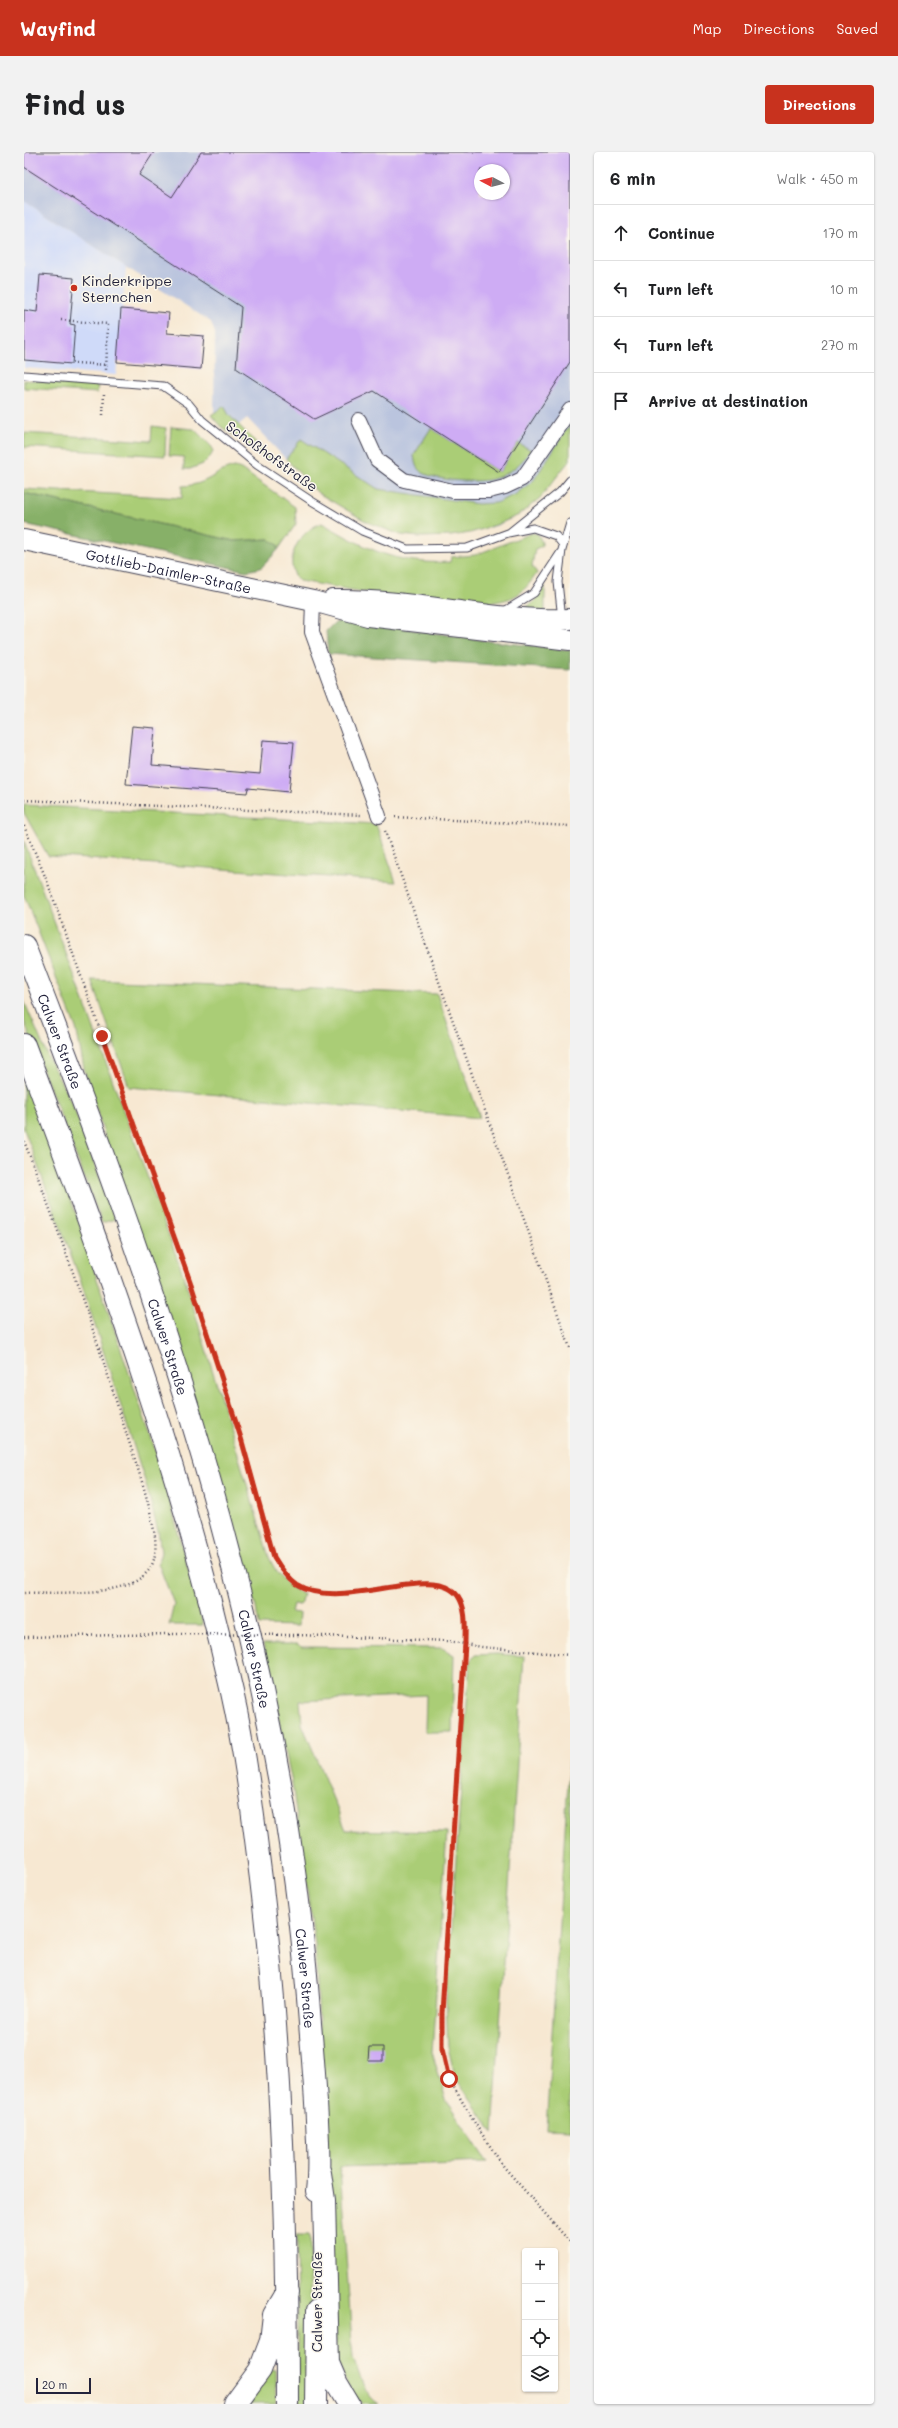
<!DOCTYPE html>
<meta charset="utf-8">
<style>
:root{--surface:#fff;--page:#f2f2f2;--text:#202124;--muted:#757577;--line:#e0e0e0;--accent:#c8321e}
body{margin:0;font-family:Mali,sans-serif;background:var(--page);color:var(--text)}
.controls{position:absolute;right:12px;bottom:12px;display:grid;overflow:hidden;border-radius:4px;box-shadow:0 1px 3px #0004}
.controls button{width:36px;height:36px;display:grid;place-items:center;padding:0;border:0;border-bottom:1px solid var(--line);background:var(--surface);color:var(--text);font:20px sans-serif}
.compass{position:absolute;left:450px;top:12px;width:36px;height:36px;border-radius:50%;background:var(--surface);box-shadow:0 1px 3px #0004;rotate:277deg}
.scale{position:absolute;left:12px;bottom:10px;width:55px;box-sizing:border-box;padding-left:4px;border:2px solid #22223b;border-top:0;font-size:11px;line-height:14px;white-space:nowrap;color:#22223b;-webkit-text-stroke:3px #fbf7ec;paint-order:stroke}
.stop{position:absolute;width:12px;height:12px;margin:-9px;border:3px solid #c8321e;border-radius:50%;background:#fff}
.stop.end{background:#c8321e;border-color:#fff;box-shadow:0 1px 4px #0008}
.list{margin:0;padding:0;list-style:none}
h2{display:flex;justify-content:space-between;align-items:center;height:52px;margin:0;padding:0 16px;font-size:17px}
h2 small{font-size:13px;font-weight:400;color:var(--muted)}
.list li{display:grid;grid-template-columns:26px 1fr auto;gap:12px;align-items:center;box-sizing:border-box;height:56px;padding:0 16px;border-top:1px solid var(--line)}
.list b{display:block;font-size:15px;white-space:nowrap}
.list em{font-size:13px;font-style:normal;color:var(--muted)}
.icon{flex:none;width:22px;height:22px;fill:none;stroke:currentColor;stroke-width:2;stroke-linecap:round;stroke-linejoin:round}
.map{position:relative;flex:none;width:546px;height:2252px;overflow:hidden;border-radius:4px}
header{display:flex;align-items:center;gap:24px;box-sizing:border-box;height:56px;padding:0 20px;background:var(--accent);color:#fff}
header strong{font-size:19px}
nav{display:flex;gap:22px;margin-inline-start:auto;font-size:14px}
.intro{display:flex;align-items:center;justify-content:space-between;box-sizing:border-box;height:96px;padding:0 24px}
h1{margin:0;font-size:28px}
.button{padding:10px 18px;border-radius:4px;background:var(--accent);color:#fff;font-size:14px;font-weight:700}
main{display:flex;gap:24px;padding:0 24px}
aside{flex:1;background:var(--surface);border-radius:4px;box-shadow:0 1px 3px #0004}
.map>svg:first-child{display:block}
.built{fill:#cfdaf9}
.industrial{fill:#bac4de;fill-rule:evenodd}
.green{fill:#aacd76;stroke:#667858}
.forest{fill:#87b067;stroke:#546951}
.building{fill:#ceacf4;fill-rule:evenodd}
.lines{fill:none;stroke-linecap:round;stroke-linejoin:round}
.lane-casing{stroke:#424052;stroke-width:9}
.street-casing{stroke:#424052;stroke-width:16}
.secondary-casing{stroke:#424052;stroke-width:22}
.primary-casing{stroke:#424052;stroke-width:24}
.highway-casing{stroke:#424052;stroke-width:24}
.path{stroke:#424052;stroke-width:2.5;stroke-dasharray:1 3;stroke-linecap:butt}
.lane{stroke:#fff;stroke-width:7}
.street{stroke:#fff;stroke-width:14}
.secondary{stroke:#fff;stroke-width:20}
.primary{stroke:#fff;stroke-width:22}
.highway{stroke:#fff;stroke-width:22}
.path-bridge{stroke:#424052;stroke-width:2.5;stroke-dasharray:1 3;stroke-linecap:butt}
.route{stroke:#c8321e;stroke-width:5}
.poi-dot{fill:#c8321e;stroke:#fbf7ec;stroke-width:1.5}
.labels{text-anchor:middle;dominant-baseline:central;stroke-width:3;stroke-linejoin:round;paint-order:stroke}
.poi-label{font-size:14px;fill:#22223b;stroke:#fbf7ec;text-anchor:start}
.street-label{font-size:14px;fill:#22223b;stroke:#fbf7ec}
</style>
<header>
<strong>Wayfind</strong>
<nav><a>Map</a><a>Directions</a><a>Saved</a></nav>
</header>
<div class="intro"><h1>Find us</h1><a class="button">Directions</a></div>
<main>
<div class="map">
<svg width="546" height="2252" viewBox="0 0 546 2252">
<rect width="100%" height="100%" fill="#fbf7ec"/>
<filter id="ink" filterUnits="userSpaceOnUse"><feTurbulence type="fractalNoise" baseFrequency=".025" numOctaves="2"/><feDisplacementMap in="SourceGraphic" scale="8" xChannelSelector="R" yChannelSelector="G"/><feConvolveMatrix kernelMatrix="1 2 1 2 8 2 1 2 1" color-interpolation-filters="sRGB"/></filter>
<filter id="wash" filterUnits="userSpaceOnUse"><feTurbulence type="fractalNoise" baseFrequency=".012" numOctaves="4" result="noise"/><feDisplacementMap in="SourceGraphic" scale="16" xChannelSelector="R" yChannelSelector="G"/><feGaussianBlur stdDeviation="0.9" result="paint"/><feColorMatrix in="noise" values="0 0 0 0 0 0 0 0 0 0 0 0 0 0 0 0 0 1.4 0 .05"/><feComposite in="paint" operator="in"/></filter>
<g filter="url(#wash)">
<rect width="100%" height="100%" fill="#f7e8d2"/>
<path class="built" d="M0 49 102 115 92 223 0 216Z"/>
<path class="industrial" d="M0 0H546V308L516 346 495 363 472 374 446 381 396 385 377 383 343 370 294 341 223 266 207 279 190 264 191 181 187 170 0 49ZM456 18H480V42H456Z"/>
<path class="green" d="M0 228 74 232 73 241 0 236Z
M200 254 205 263 245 304 248 310 196 274 187 263Z
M546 272V308L516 346 495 363 472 373 446 381 427 384 396 385 377 383 343 370 294 341 262 307 277 287 354 337 454 352 472 351 492 342 510 328Z
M128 274 142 276 141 304 0 295V281L127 289Z
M147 275 170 277 188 295 189 300 186 305 179 312 166 317H160V305L145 304Z
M407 276 475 320 494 291 507 298C497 312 488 320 472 326 457 332 408 329 396 319 391 315 391 309 390 303Z
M211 315 217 317 271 355 272 372 254 398 253 393 245 387 210 389 0 341V337L158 346V334C185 333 190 319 211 315Z
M298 371C343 397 372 413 426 410L427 405 451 403 508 381 514 382 518 391V394L511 397 508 414 513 421C506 431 500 440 489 445 450 464 322 436 275 429 257 409 276 378 298 371Z
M521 434V460L500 457 511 449Z
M0 653 352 672 372 730 24 704 0 661Z
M0 689 55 836 162 1131 245 1405C252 1422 262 1433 279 1442L276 1453 269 1452 267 1460 275 1461 274 1474 235 1473 231 1450H228L61 921 52 876 0 743Z
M68 828 413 842 456 966 105 935Z
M0 849 24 905 49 954 91 1067 78 1071 0 869Z
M0 925 73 1117 70 1118 135 1309 179 1473H145L150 1452 134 1411 137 1400 134 1379 122 1332 56 1127 0 977Z
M239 1492H274L277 1495 418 1496 430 1503 428 1580H401L402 1543 276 1549 278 1572 322 1678 423 1680 408 1900 422 1948 463 2010 316 2015 329 2206C335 2222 340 2243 355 2252H339L330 2244 313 2212 291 1793 268 1631Z
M473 1502 500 1504 469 1981 431 1925 424 1895 422 1849 446 1509 451 1503Z
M546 1598V1978L522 1977Z
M272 2083H286L287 2252H274Z
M248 2217 251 2218 252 2252H221Z"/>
<path class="forest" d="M0 341 210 389 245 387 254 393V398L237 416 222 419 0 372Z
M323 468 464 489 546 498V518L304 502 302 479 311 470Z"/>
<g id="blocks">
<path class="building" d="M0 0H130L115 23 148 45 177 0H546V210L475 320 350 239 290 267 212 216 217 155 0 15ZM456 18H480V42H456Z
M16 123 50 126 46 172 51 173 48 212 0 208V158L13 160Z
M97 157 145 161 143 181 180 184 177 217 93 210Z
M108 574 131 576 128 613 236 622 239 588 270 590 265 640 224 636 223 641 102 632Z
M345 1895H359V1909H344Z"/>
</g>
</g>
<g filter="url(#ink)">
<use href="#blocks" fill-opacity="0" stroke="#424052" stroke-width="1"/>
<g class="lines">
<g class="lane-casing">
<path id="lane" d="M0 223 139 234 165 252 178 268 233 313 286 348 338 379 383 397 443 396 484 381 509 376 532 384 539 393
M486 380 536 340 546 328
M482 458 510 441 537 400
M538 467 534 430 538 398 546 371"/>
</g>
<g class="street-casing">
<path id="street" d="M335 268 353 308 380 328 429 339H465L481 335 498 327 546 258
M289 449 288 480 355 664"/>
</g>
<g class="secondary-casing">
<g id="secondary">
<path id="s1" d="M0 388 289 449 344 464 546 488"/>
<path d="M309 448C389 446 466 470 546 467"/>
</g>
</g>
<g class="primary-casing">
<g id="primary">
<path id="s2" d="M0 794C131 1132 255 1482 284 1846 287 1886 291 1927 293 1968 294 1992 296 2015 293 2039"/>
<path d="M0 893C80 1106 158 1317 208 1540 222 1602 229 1664 237 1727 258 1901 263 2077 263 2252"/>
<path d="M292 2252 293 2159"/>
</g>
</g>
<g class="highway-casing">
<path id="highway" d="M296 2021 300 2048 304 2211 313 2232 325 2252
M211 2252 236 2218 247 2189 250 2163 263 2141"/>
</g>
<path class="path" d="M37 168 84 172 82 218
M51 211 82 213
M79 263 80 241
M0 648 338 663
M371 665 546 674
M0 674 23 729 167 1132 217 1286 250 1405C256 1415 263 1426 273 1433 317 1461 408 1409 434 1444 443 1457 441 1476 441 1491L418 1861V1897L425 1927 452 1973 480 2015 546 2090
M361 679 546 1196
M0 989C36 1082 69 1174 98 1268 110 1306 125 1345 131 1385 132 1396 132 1410 124 1419 102 1447 34 1439 0 1441
M274 1483 424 1489 458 1495 546 1503
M0 1485 145 1482"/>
<use href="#lane" class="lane"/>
<use href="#street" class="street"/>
<use href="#secondary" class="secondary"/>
<use href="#primary" class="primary"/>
<use href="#highway" class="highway"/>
<path class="path-bridge" d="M145 1482 274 1483"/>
</g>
</g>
<g class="lines" filter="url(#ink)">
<path class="route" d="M78 884 167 1132 217 1286 250 1405C256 1415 263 1426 273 1433 317 1461 408 1410 434 1444 443 1457 441 1476 441 1491L418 1861V1897L425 1927"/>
</g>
<circle class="poi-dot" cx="50" cy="136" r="4"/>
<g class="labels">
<g class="poi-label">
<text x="58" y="128">Kinderkrippe<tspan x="58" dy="16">Sternchen</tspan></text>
</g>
<g class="street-label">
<text transform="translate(248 304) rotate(36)">Schoßhofstraße</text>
<text stroke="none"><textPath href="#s1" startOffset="148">Gottlieb-Daimler-Straße</textPath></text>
<text stroke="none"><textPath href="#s2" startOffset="102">Calwer Straße</textPath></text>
<text stroke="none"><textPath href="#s2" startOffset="426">Calwer Straße</textPath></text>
<text stroke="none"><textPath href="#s2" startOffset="750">Calwer Straße</textPath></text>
<text stroke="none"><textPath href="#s2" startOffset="1074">Calwer Straße</textPath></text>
<text transform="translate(292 2150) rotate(-90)">Calwer Straße</text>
</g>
</g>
</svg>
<div class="controls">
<button>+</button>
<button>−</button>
<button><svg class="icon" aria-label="locate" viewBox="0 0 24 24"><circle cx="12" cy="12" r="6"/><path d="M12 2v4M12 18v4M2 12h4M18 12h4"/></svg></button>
<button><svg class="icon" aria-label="layers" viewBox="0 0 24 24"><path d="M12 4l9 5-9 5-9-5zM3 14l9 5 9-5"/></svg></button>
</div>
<svg class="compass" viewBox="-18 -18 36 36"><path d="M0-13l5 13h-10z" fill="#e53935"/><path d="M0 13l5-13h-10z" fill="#757577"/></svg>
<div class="scale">20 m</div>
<div class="stop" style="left:425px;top:1927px"></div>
<div class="stop end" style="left:78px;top:884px"></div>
</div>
<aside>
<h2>6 min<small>Walk · 450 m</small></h2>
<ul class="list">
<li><svg class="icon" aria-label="ahead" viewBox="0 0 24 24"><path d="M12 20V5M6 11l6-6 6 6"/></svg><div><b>Continue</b></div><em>170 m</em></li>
<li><svg class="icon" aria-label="left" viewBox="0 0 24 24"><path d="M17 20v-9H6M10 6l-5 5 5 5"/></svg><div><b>Turn left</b></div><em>10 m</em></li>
<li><svg class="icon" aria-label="left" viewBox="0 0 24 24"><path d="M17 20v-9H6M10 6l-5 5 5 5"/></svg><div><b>Turn left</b></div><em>270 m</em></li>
<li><svg class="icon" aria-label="arrive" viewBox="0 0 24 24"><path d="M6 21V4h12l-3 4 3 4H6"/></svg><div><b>Arrive at destination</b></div></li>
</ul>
</aside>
</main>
